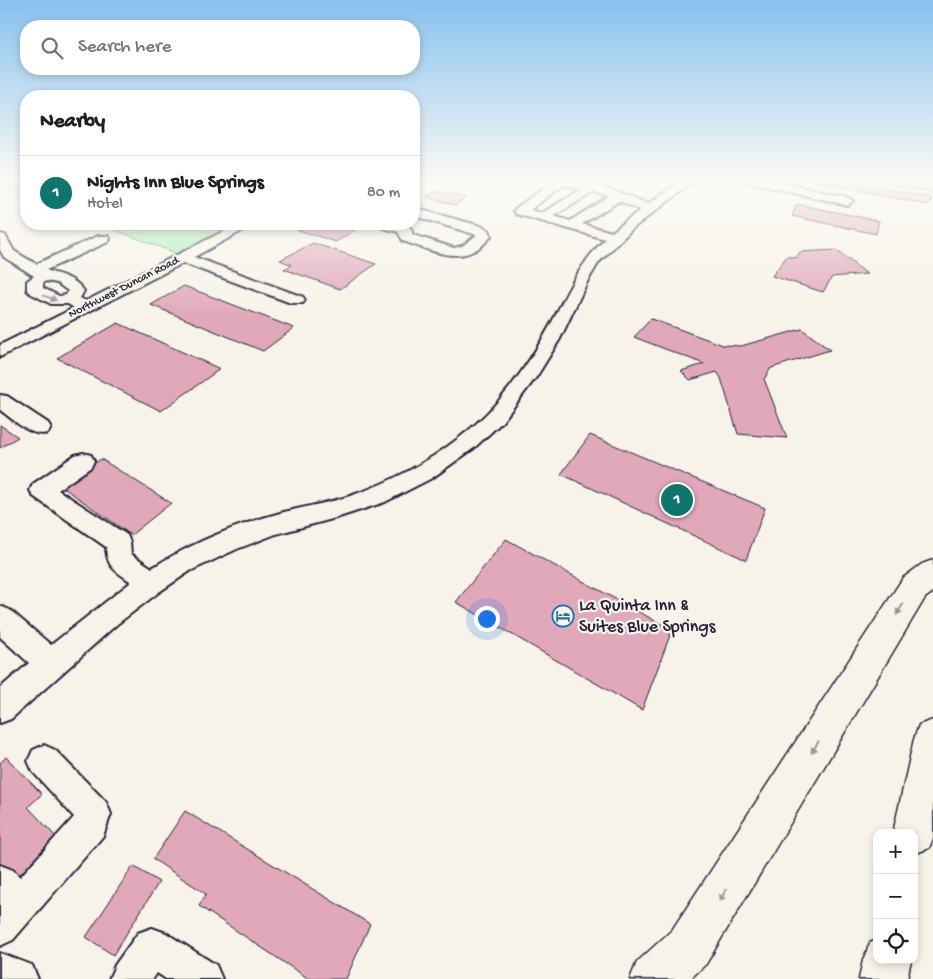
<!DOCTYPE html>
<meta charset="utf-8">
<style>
:root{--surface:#fff;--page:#f6f6f6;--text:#202124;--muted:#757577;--line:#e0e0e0;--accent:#0f766e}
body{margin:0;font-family:"Gochi Hand",sans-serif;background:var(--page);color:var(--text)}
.controls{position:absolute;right:15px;bottom:15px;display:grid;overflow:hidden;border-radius:10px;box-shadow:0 2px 8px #0003}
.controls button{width:45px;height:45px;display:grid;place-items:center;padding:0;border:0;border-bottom:1px solid var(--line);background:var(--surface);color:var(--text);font:25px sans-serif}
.you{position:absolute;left:486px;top:618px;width:18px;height:18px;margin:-12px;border:4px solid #fff;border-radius:50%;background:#1a73e8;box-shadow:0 0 0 8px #1a73e833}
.badge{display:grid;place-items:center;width:32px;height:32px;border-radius:50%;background:var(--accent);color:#fff;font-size:16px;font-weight:700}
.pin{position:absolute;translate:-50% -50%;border:2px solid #fff;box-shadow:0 1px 5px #0006}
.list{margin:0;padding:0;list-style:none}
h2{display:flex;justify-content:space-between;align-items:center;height:65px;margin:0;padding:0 20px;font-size:21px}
h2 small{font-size:16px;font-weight:400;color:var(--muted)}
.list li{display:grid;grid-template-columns:32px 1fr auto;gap:15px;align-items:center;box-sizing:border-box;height:75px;padding:0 20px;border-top:1px solid var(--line)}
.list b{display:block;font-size:19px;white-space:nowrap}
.list p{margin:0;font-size:16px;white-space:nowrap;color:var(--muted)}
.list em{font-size:16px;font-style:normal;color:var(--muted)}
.icon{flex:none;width:28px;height:28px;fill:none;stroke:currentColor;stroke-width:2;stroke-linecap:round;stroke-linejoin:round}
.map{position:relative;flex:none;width:933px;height:979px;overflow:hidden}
.search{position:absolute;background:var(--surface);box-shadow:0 2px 8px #0003;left:20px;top:20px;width:400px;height:55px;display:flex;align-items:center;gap:12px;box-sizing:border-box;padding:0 18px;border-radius:20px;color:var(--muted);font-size:19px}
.panel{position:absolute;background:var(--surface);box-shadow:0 2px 8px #0003;left:20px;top:90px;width:400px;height:140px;border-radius:20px}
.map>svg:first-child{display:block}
.green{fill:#a9ecb6;stroke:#668778}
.building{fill:#e1a8ba;stroke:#22223b}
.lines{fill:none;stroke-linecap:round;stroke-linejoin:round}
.minor-casing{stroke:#22223b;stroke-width:4}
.highway-casing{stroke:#22223b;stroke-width:3}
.minor{fill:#f7f3e8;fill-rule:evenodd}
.highway{fill:#f7f3e8;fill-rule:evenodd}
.oneway{fill:#97959a}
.labels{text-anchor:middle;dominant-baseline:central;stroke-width:4.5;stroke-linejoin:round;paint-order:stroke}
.far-street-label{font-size:12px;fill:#22223b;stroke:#f7f3e8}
.near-poi-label{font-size:18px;fill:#22223b;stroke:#f7f3e8;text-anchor:start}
</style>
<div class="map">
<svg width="933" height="979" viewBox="0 0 933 979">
<rect width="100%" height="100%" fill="#f7f3e8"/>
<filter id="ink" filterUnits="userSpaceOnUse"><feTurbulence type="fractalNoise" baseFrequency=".02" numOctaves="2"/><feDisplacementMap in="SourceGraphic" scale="10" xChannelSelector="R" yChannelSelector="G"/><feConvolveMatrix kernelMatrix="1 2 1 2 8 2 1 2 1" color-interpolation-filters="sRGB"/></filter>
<g filter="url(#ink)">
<path class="green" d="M0 179H26V196L0 186Z
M99 224H237L178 254Z"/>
<path class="building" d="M803 179H843L931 198 929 205Z
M870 179H933V193Z
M437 191 466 198 456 205 427 197Z
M797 204 879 221 876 234 792 216Z
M290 224H358L363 225 336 242 286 226Z
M313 243 376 264 340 289 284 269 292 265 280 260Z
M836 250 867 274 832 277 823 292 772 276 787 256 796 258 800 252Z
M184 286 294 328 263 351 151 305Z
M651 319 723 345 741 346 802 329 830 350 771 368 764 379 787 438 738 434 721 378 717 372 690 380 681 371 704 364 634 337Z
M118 323 220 369 161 411 57 358Z
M0 425 18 437 0 448Z
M590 435 765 508 746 560 561 474Z
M101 459 171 503 131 535 61 486Z
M506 539 672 630 642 710 456 602Z
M6 757 42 794 28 807 57 838 16 882 0 863V763Z
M185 811 370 924 346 979H309L199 906 206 894 153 859Z
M133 866 159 882 113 955 86 937Z"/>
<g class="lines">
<g class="minor-casing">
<path id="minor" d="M557 179C589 179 619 192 648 204L683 179H697L632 229 599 262 587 282 560 339 537 376 502 422 474 448 432 478 385 502 336 518 276 534 237 549 190 571 159 592 116 625 11 719 0 723V688L29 663 0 637V606L10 610 51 645 131 582C115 570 107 568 106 547L33 496 30 490 33 484 75 455 83 453 91 455 94 461 91 467 58 490 127 535 130 542 131 554 152 568C191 543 238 524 284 512 307 506 330 503 353 495 391 482 428 462 459 438 499 408 527 367 551 324 567 293 580 263 605 239L516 214 514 211 516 208ZM564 185 582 189 542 213 530 210ZM594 192 609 196 570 221 554 216ZM619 201 640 210 612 232 582 224Z
M741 179H763L847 197 853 201 847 205 747 182Z
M414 208 481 226 489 230 491 236C466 269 434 251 403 241L398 232 380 227 378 224H398L410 227 413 235 454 248 462 246 477 235 414 216Z
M238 224H255L194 257 303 297 305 300 303 303H291L183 263 0 357V345L74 308 68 304H51L30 293 27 290V281L34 276 4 257 0 250V234L5 235 14 251 36 264 98 236H108L110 239 108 242 46 270C61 276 73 276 84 291L80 298 86 301ZM46 281 57 283 68 291 66 295 59 296 43 288V283Z
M0 395 7 396 48 423 51 428 48 433C31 438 13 419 0 410Z
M44 745 55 750 106 802 111 814 103 836 13 940 0 946V865L13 870 20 877 74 817 33 772 28 761 33 750Z
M152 928 166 933 216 965 222 979H166L157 973 153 979H109L115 965 138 933Z
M0 953 32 965 38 979H0Z"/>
</g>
<g class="highway-casing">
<path id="highway" d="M933 560V592L925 598 706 964 690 979H630L637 962 672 930 903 578 922 564Z
M933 720V838L929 848 914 854V833H893L914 739 919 725Z
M877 940V960H911L907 979H859L863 960 870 943Z"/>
</g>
<use href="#minor" class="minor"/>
<use href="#highway" class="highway"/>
</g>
<defs><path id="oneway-solid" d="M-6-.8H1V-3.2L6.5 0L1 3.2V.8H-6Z" transform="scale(1.25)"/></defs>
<g class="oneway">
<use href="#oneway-solid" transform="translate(50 298) rotate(20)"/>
<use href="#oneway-solid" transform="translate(900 609) rotate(122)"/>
<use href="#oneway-solid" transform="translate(815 747) rotate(122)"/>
<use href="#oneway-solid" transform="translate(723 895) rotate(123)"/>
</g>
</g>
<linearGradient id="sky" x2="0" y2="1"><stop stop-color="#87c1ee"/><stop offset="0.57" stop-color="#fbfaf5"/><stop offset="1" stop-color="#fbfaf5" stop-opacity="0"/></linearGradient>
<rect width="933" height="316" fill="url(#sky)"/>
<defs>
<g id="hotel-ring" transform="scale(1.125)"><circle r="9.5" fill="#f7f3e8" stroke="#1f6fb2" stroke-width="1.5"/><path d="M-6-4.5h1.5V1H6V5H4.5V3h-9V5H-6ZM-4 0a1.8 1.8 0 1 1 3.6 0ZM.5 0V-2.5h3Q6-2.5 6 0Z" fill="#1f6fb2"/></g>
</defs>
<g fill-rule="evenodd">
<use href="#hotel-ring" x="563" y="616"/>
</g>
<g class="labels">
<g class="far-street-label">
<text transform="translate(124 288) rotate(-27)">Northwest Duncan Road</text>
</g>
<g class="near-poi-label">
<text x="579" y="606">La Quinta Inn &amp;<tspan x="579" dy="21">Suites Blue Springs</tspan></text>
</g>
</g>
</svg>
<div class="controls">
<button>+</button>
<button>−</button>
<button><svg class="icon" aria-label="locate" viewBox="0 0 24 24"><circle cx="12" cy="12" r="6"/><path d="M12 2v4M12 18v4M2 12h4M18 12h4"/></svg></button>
</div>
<div class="you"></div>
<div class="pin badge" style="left:677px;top:500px">1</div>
<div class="search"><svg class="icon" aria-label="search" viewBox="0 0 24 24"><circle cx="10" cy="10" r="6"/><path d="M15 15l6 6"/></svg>Search here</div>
<section class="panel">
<h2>Nearby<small></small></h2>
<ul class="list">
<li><span class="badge">1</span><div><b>Nights Inn Blue Springs</b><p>Hotel</p></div><em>80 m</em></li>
</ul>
</section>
</div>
